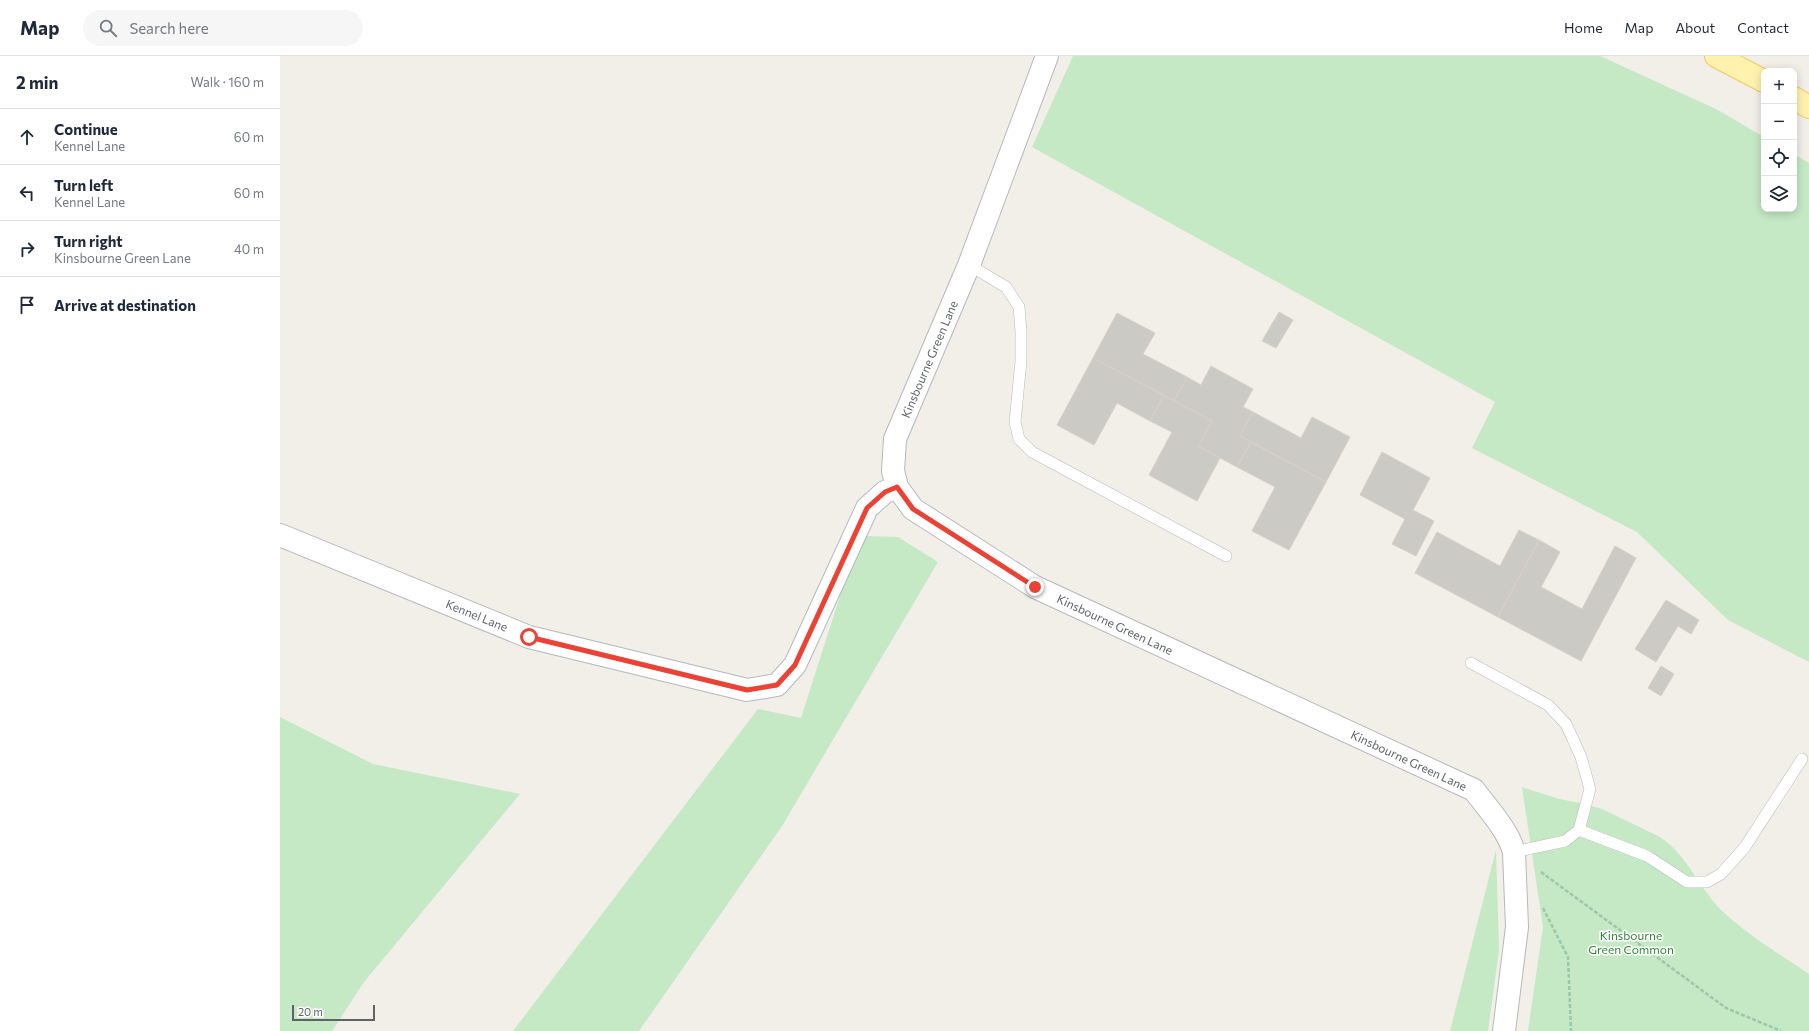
<!DOCTYPE html>
<meta charset="utf-8">
<style>
:root{--surface:#fff;--page:#f6f6f7;--text:#1f2937;--muted:#747a83;--line:#e0e1e3}
body{margin:0;font-family:Commissioner,sans-serif;background:var(--page);color:var(--text)}
.controls{position:absolute;right:12px;top:12px;display:grid;overflow:hidden;border-radius:8px;box-shadow:0 2px 10px #0003}
.controls button{width:36px;height:36px;display:grid;place-items:center;padding:0;border:0;border-bottom:1px solid var(--line);background:var(--surface);color:var(--text);font:20px sans-serif}
.scale{position:absolute;left:12px;bottom:10px;width:83px;box-sizing:border-box;padding-left:4px;border:2px solid #5f6368;border-top:0;font-size:11px;line-height:14px;white-space:nowrap;color:#5f6368;-webkit-text-stroke:3px #fff;paint-order:stroke}
.stop{position:absolute;width:12px;height:12px;margin:-9px;border:3px solid #ea4335;border-radius:50%;background:#fff}
.stop.end{background:#ea4335;border-color:#fff;box-shadow:0 1px 4px #0008}
.list{margin:0;padding:0;list-style:none}
h2{display:flex;justify-content:space-between;align-items:center;height:52px;margin:0;padding:0 16px;font-size:17px}
h2 small{font-size:13px;font-weight:400;color:var(--muted)}
.list li{display:grid;grid-template-columns:26px 1fr auto;gap:12px;align-items:center;box-sizing:border-box;height:56px;padding:0 16px;border-top:1px solid var(--line)}
.list b{display:block;font-size:15px;white-space:nowrap}
.list p{margin:0;font-size:13px;white-space:nowrap;color:var(--muted)}
.list em{font-size:13px;font-style:normal;color:var(--muted)}
.icon{flex:none;width:22px;height:22px;fill:none;stroke:currentColor;stroke-width:2;stroke-linecap:round;stroke-linejoin:round}
.map{position:relative;flex:none;width:1529px;height:975px;overflow:hidden}
header{display:flex;align-items:center;gap:24px;box-sizing:border-box;height:56px;padding:0 20px;background:var(--surface);border-bottom:1px solid var(--line)}
header strong{font-size:19px}
nav{display:flex;gap:22px;margin-inline-start:auto;font-size:14px}
.search{width:280px;height:36px;background:var(--page);display:flex;align-items:center;gap:10px;box-sizing:border-box;padding:0 14px;border-radius:22px;color:var(--muted);font-size:15px}
main{display:flex}
aside{flex:1;background:var(--surface)}
.map>svg:first-child{display:block}
.green{fill:#c5e8c5}
.building{fill:#cccac5;stroke:#d6d1c6}
.lines{fill:none;stroke-linecap:round;stroke-linejoin:round}
.service-casing{stroke:#b5b8bc;stroke-width:12}
.minor-casing{stroke:#b5b8bc;stroke-width:24}
.primary-casing{stroke:#f2c960;stroke-width:24}
.path{stroke:#9cc7a9;stroke-width:2.5;stroke-dasharray:4 2;stroke-linecap:butt}
.service{stroke:#fff;stroke-width:11}
.minor{stroke:#fff;stroke-width:22}
.primary{stroke:#fff2af;stroke-width:22}
.route{stroke:#ea4335;stroke-width:5}
.labels{text-anchor:middle;dominant-baseline:central;stroke-width:3;stroke-linejoin:round;paint-order:stroke}
.street-label{font-size:12px;fill:#5f6368;stroke:#fff}
.park-label{font-size:12px;fill:#348238;stroke:#fff}
</style>
<header>
<strong>Map</strong>
<div class="search"><svg class="icon" aria-label="search" viewBox="0 0 24 24"><circle cx="10" cy="10" r="6"/><path d="M15 15l6 6"/></svg>Search here</div>
<nav><a>Home</a><a>Map</a><a>About</a><a>Contact</a></nav>
</header>
<main>
<aside>
<h2>2 min<small>Walk · 160 m</small></h2>
<ul class="list">
<li><svg class="icon" aria-label="ahead" viewBox="0 0 24 24"><path d="M12 20V5M6 11l6-6 6 6"/></svg><div><b>Continue</b><p>Kennel Lane</p></div><em>60 m</em></li>
<li><svg class="icon" aria-label="left" viewBox="0 0 24 24"><path d="M17 20v-9H6M10 6l-5 5 5 5"/></svg><div><b>Turn left</b><p>Kennel Lane</p></div><em>60 m</em></li>
<li><svg class="icon" aria-label="right" viewBox="0 0 24 24"><path d="M7 20v-9h11M14 6l5 5-5 5"/></svg><div><b>Turn right</b><p>Kinsbourne Green Lane</p></div><em>40 m</em></li>
<li><svg class="icon" aria-label="arrive" viewBox="0 0 24 24"><path d="M6 21V4h12l-3 4 3 4H6"/></svg><div><b>Arrive at destination</b></div></li>
</ul>
</aside>
<div class="map">
<svg width="1529" height="975" viewBox="0 0 1529 975">
<rect width="100%" height="100%" fill="#f1efe8"/>
<path class="green" d="M793 0H1320L1438 54 1484 81V153H1514V98L1529 107V606L1448 564 1357 476 1192 392 1215 346 752 91Z
M585 480 618 481 658 506 502 770 359 975H233L478 653 521 662 572 502Z
M0 661 93 708 240 738 84 926 52 975H0Z
M1242 731 1279 743 1300 747 1322 753 1380 781C1407 799 1418 830 1440 853 1466 878 1499 898 1529 918V975H1248L1263 871Z
M1216 794 1219 894 1208 975H1170Z"/>
<path class="building" d="M999 256 1013 264 996 292 982 285Z
M837 257 875 277 863 298 907 321 894 345 813 302Z
M813 302 884 339 870 365 837 347 814 389 777 369Z
M931 310 973 333 963 351 973 356 960 380 971 386 957 411 918 390 932 365 894 345 907 321 921 329Z
M884 339 932 365 918 390 940 402 917 445 869 419 892 376 870 365Z
M973 356 1021 382 1032 361 1070 381 1046 426 960 380Z
M971 386 1046 426 1009 494 972 475 995 431 957 411Z
M1102 396 1150 422 1133 454 1154 465 1136 500 1112 488 1125 463 1080 439Z
M1239 474 1259 484 1218 561 1135 517 1157 476 1220 510Z
M1259 484 1280 496 1261 531 1302 553 1335 490 1356 502 1301 605 1218 561Z
M1386 544 1419 564 1411 578 1398 570 1376 606 1355 593Z
M1381 610 1394 618 1381 640 1368 632Z"/>
<g class="lines">
<g class="service-casing">
<path id="service" d="M689 209 726 231 739 251 741 275V305L735 366 739 383 752 396 946 500
M1191 607 1268 649 1286 668 1301 701 1310 733 1299 774 1285 785 1234 796
M1299 774 1367 800 1407 826H1427L1441 818 1465 791 1522 703"/>
</g>
<g class="minor-casing">
<path id="minor" d="M767 0 689 209 615 383 613 415 617 431 633 453 755 531 1194 734C1208 753 1228 774 1234 796L1237 871 1224 975
M0 479 249 581 467 634 497 629 515 609 587 452 605 436 617 431"/>
</g>
<g class="primary-casing">
<path id="primary" d="M1436 0 1484 25
M1514 42 1529 51"/>
</g>
<path class="path" d="M1261 816 1446 952 1501 975
M1263 852 1288 901 1291 975"/>
<use href="#service" class="service"/>
<use href="#minor" class="minor"/>
<use href="#primary" class="primary"/>
</g>
<g class="lines">
<path class="route" d="M249 581 467 634 497 629 515 609 587 452 605 436 617 431 633 453 755 531"/>
</g>
<g class="labels">
<g class="street-label">
<text transform="translate(649 303) rotate(-67)">Kinsbourne Green Lane</text>
<text transform="translate(197 559) rotate(22)">Kennel Lane</text>
<text transform="translate(835 568) rotate(25)">Kinsbourne Green Lane</text>
<text transform="translate(1129 704) rotate(25)">Kinsbourne Green Lane</text>
</g>
<g class="park-label">
<text x="1351" y="879">Kinsbourne<tspan x="1351" dy="14">Green Common</tspan></text>
</g>
</g>
</svg>
<div class="controls">
<button>+</button>
<button>−</button>
<button><svg class="icon" aria-label="locate" viewBox="0 0 24 24"><circle cx="12" cy="12" r="6"/><path d="M12 2v4M12 18v4M2 12h4M18 12h4"/></svg></button>
<button><svg class="icon" aria-label="layers" viewBox="0 0 24 24"><path d="M12 4l9 5-9 5-9-5zM3 14l9 5 9-5"/></svg></button>
</div>
<div class="scale">20 m</div>
<div class="stop" style="left:249px;top:581px"></div>
<div class="stop end" style="left:755px;top:531px"></div>
</div>
</main>
